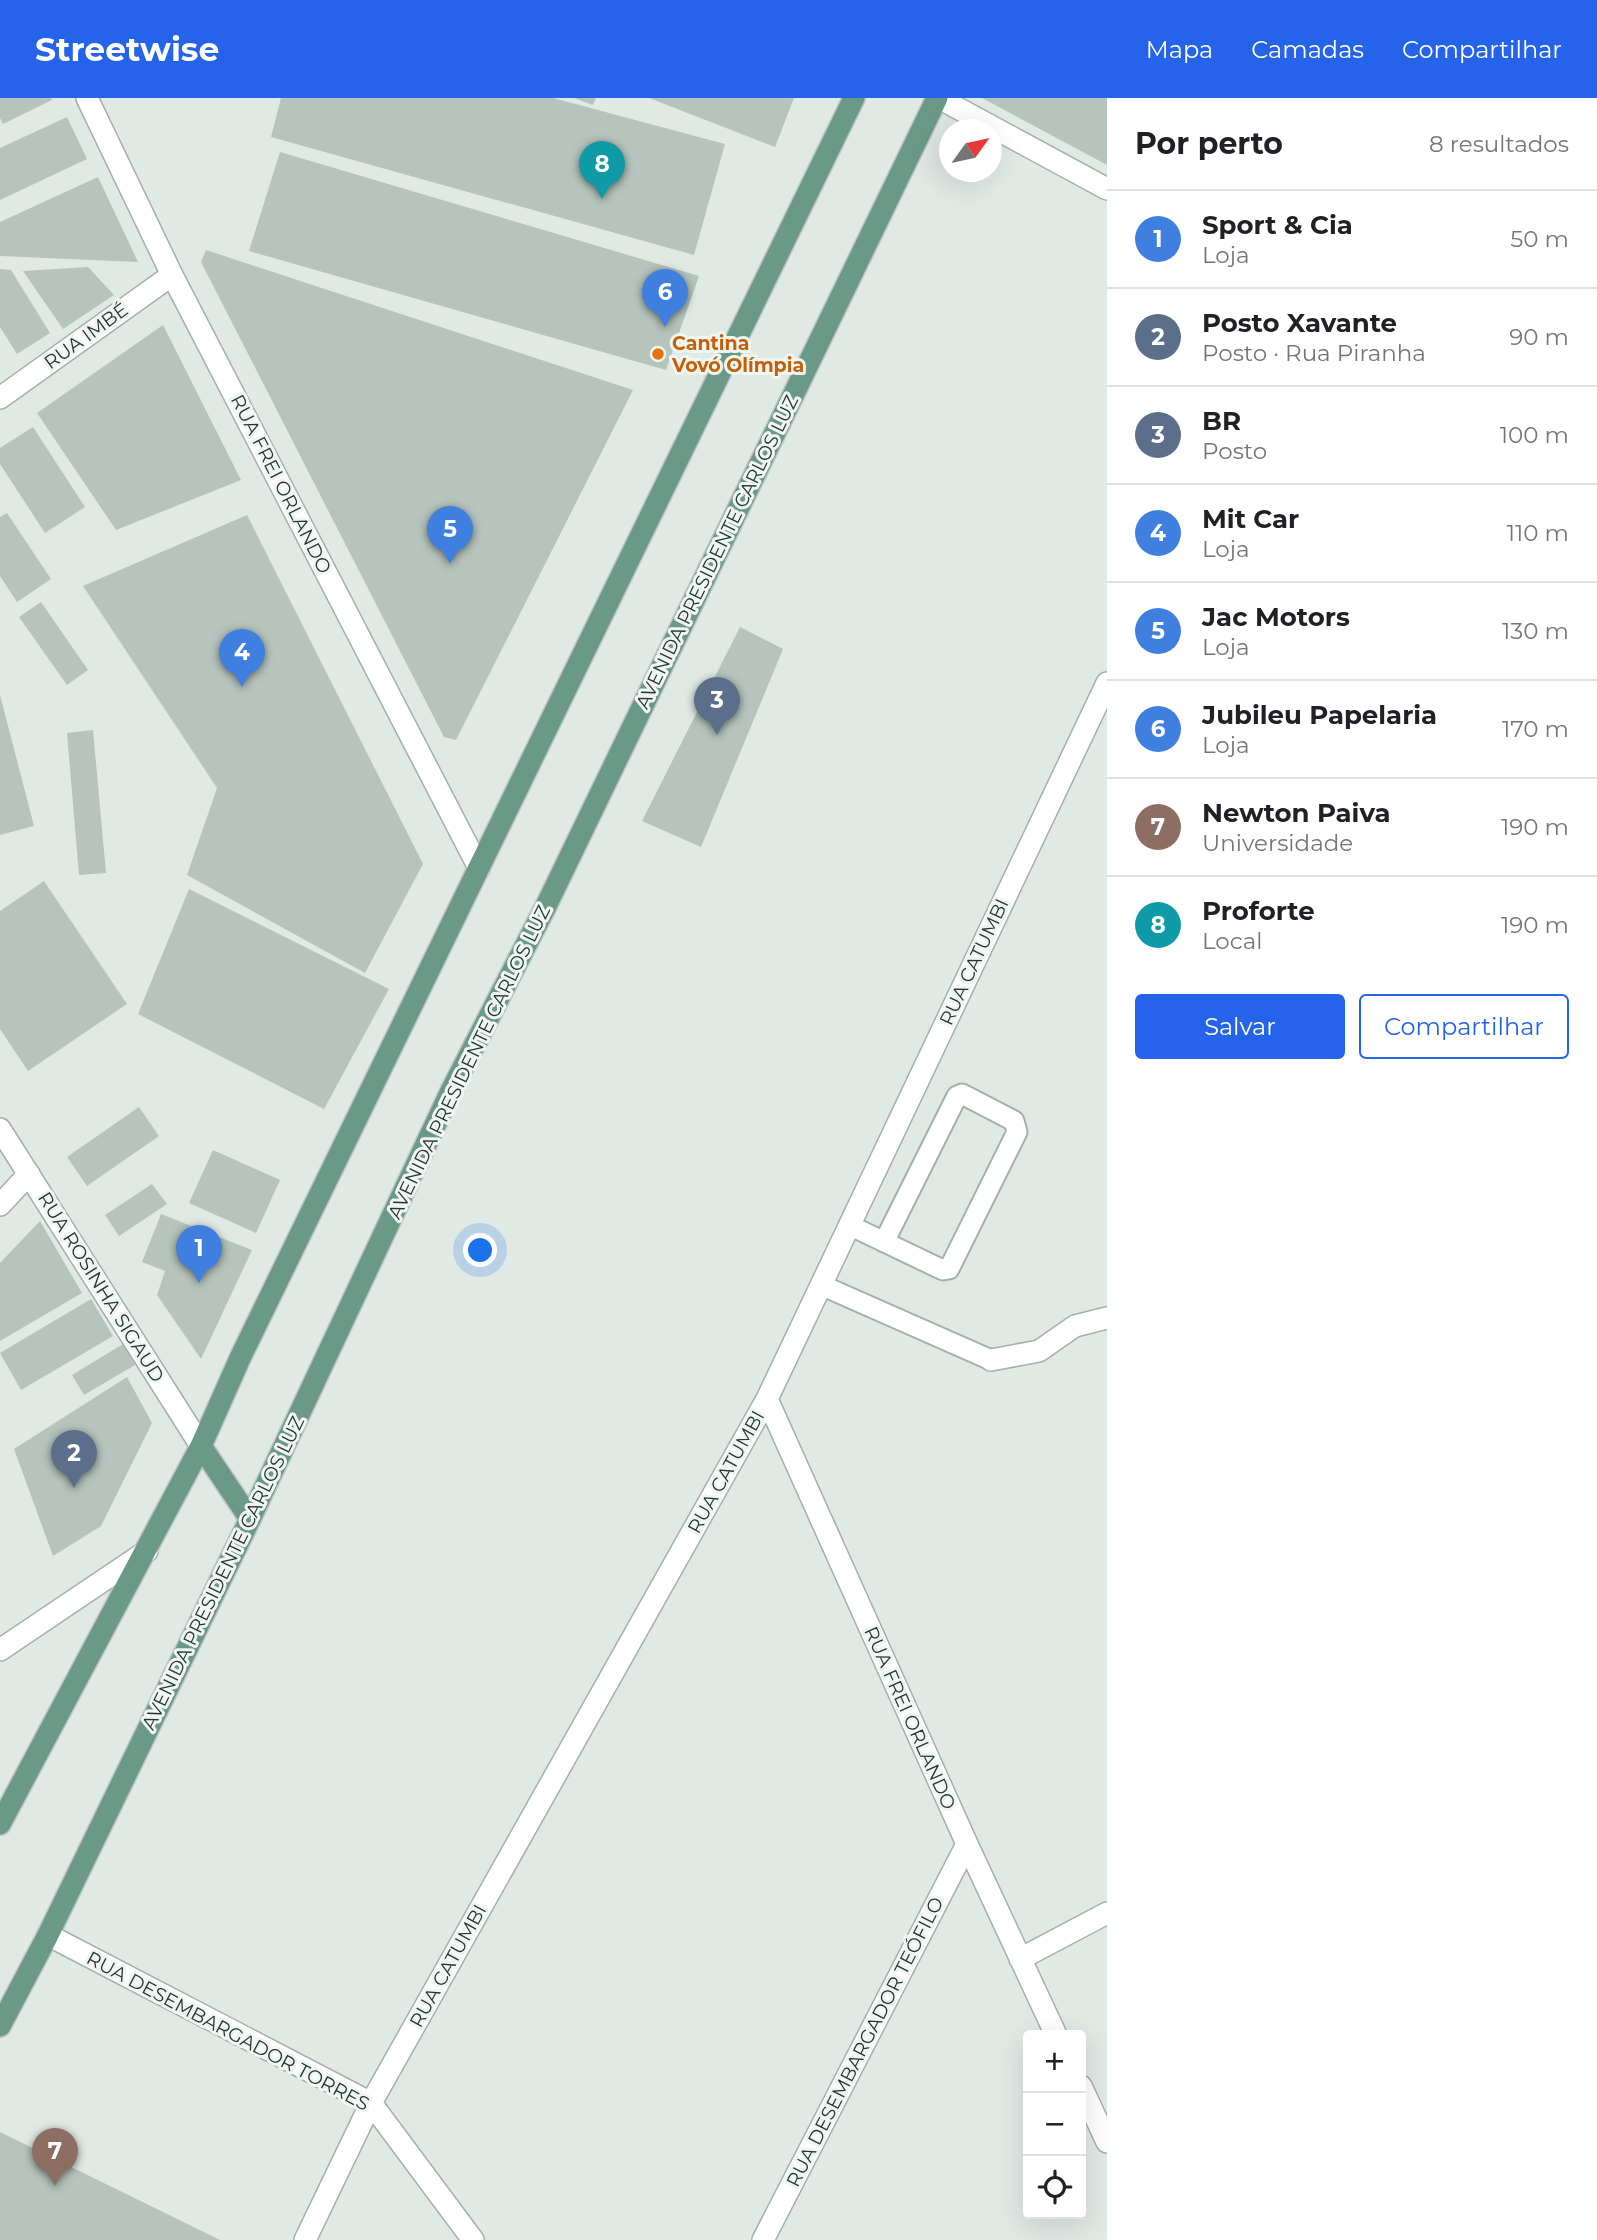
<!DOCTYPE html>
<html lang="pt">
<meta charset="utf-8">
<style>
:root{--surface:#fff;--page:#f2f2f2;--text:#202124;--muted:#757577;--line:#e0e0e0;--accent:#2563eb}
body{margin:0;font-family:Montserrat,sans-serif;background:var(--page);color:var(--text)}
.controls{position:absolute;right:21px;bottom:21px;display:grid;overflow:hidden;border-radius:7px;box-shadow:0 7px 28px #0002}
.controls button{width:63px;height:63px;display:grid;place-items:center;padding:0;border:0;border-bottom:2px solid var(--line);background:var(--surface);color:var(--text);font:35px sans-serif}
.compass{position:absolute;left:939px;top:21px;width:63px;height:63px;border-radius:50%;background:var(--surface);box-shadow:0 7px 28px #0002;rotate:57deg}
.you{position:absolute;left:481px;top:1153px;width:24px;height:24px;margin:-18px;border:5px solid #fff;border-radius:50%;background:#1a73e8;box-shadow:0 0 0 10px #1a73e833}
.badge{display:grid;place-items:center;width:46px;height:46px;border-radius:50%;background:var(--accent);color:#fff;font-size:23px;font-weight:700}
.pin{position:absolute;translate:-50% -58px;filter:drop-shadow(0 2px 4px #0008)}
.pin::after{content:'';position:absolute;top:37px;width:24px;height:21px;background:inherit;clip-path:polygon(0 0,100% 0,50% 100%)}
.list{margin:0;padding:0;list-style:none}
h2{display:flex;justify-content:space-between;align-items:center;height:91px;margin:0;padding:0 28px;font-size:30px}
h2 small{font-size:23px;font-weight:400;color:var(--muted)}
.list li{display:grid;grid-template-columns:46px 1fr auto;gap:21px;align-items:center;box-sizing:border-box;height:98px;padding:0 28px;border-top:2px solid var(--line)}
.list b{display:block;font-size:26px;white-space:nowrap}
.list p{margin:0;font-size:23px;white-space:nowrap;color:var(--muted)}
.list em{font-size:23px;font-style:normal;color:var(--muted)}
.actions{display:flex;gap:14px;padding:21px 28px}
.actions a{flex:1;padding:16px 0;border:2px solid var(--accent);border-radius:7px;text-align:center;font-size:24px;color:var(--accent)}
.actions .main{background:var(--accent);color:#fff}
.icon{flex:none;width:38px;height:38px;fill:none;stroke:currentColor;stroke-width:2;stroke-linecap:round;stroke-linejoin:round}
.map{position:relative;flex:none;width:1107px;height:2142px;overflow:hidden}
header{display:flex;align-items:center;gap:42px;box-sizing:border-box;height:98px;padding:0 35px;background:var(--accent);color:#fff}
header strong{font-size:33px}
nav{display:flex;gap:38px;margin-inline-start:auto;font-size:24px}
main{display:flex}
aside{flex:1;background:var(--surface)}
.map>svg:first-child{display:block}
.building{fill:#b6c4bd}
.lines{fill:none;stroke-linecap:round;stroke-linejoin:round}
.service-casing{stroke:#a4b0ab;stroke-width:23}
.minor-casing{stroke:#a4b0ab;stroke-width:24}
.tertiary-casing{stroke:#a4b0ab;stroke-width:24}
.primary-casing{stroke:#bdc3c1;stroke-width:24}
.service{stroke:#fff;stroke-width:19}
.minor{stroke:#fff;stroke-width:21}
.tertiary{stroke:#fff;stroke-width:21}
.primary{stroke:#6b9988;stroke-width:21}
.food-dot{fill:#e8710a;stroke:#f1f6f3;stroke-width:2.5}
.labels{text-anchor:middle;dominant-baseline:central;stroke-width:6;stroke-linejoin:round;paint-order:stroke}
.street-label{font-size:19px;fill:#233830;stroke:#f1f6f3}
.food-label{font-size:19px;font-weight:bold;fill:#c56008;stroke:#f1f6f3;text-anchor:start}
</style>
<header>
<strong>Streetwise</strong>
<nav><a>Mapa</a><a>Camadas</a><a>Compartilhar</a></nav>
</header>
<main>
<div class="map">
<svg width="1107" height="2142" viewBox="0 0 1107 2142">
<rect width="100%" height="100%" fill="#e1e9e5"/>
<path class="building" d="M0 0H51L52 2 3 26 0 20Z
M281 0H553L725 46 694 157 271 39Z
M574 0H596L593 7Z
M649 0H794L775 49Z
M982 0H1107V67Z
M67 19 87 61 0 102V50Z
M280 54 699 178 666 272 249 153Z
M98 79 138 164 0 158V124Z
M206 152 633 292 456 642 444 639 201 164Z
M88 169 114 197 63 231 23 173Z
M0 171 11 172 50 235 17 256 0 229Z
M163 227 241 382 116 432 37 315Z
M33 329 85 409 45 435 0 366V350Z
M7 415 51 481 17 504 0 478V419Z
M247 417 423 766 365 875 187 777 217 690 83 488Z
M41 504 88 572 67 587 19 519Z
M740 529 783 551 701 749 642 723Z
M0 597 34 728 0 737Z
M93 632 106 775 79 777 67 635Z
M44 783 127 906 28 973 0 931V813Z
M189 791 389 891 324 1011 138 916Z
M139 1009 159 1038 87 1088 67 1059Z
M213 1052 280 1082 256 1135 189 1105Z
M152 1086 167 1106 119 1138 105 1117Z
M161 1116 252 1152 201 1261 157 1197 165 1173 142 1164Z
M40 1123 82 1195 0 1243V1165Z
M91 1201 113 1238 21 1292 0 1255Z
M123 1246 135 1267 84 1297 72 1277Z
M127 1279 152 1325 101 1428 53 1458 14 1351Z
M0 2034 220 2142H0Z"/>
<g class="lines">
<g class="service-casing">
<path id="service" d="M849 1127 943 1172 949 1171 1017 1034 1014 1023 962 996 957 998 884 1144
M821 1187 991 1262"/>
</g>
<g class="minor-casing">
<path id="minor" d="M87 0 172 177 479 770
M939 0 1107 91
M0 300 172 177
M0 1107 29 1076
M991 1262 1039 1253 1075 1228 1107 1220
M767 1301 967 1746 1056 1937
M0 1552 147 1453
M48 1837 371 2005 473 2142
M1020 1861 1107 1815
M1081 1988 1107 2044
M305 2142 371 2005 767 1301 1107 585
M763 2142 967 1746"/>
</g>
<g class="tertiary-casing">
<path id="tertiary" d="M0 1031 201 1348"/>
</g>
<g class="primary-casing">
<path id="primary" d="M201 1348 250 1421
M0 1726 201 1348 241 1258 854 0
M0 1928 48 1837 250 1421 451 993 545 810 937 0"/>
</g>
<use href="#service" class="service"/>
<use href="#minor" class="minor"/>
<use href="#tertiary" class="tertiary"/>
<use href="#primary" class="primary"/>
</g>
<circle class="food-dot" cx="658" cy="256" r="7"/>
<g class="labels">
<g class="street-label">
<text transform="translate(86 238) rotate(-36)">RUA IMBÉ</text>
<text transform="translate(281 386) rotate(63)">RUA FREI ORLANDO</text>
<text transform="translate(717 454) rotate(-64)">AVENIDA PRESIDENTE CARLOS LUZ</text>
<text transform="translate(974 864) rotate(-65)">RUA CATUMBI</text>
<text transform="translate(469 964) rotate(-64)">AVENIDA PRESIDENTE CARLOS LUZ</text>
<text transform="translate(101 1189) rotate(58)">RUA ROSINHA SIGAUD</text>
<text transform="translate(726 1374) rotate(-61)">RUA CATUMBI</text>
<text transform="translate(223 1475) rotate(-64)">AVENIDA PRESIDENTE CARLOS LUZ</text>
<text transform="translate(910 1620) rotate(66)">RUA FREI ORLANDO</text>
<text transform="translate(448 1868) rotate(-61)">RUA CATUMBI</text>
<text transform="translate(228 1933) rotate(28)">RUA DESEMBARGADOR TORRES</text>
<text transform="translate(865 1944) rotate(-63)">RUA DESEMBARGADOR TEÓFILO</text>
</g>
<g class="food-label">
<text x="672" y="245">Cantina<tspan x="672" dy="22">Vovó Olímpia</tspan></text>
</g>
</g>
</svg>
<div class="controls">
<button>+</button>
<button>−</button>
<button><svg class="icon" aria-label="locate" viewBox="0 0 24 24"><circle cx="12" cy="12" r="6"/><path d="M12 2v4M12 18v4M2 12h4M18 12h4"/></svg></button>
</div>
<svg class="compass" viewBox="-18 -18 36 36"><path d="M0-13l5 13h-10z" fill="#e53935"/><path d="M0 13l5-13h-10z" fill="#757577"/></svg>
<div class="you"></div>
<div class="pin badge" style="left:199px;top:1185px;background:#3f7fe0">1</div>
<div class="pin badge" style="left:74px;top:1390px;background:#5c6f8a">2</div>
<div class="pin badge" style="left:717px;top:637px;background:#5c6f8a">3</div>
<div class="pin badge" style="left:242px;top:589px;background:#3f7fe0">4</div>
<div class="pin badge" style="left:450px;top:466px;background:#3f7fe0">5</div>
<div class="pin badge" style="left:665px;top:229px;background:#3f7fe0">6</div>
<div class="pin badge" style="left:55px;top:2088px;background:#8d6e63">7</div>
<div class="pin badge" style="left:602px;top:101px;background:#0f9aa8">8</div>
</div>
<aside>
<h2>Por perto<small>8 resultados</small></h2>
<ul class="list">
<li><span class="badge" style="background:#3f7fe0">1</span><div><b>Sport &amp; Cia</b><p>Loja</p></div><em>50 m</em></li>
<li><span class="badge" style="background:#5c6f8a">2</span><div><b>Posto Xavante</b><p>Posto · Rua Piranha</p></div><em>90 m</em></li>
<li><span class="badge" style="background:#5c6f8a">3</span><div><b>BR</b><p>Posto</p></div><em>100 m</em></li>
<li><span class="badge" style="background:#3f7fe0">4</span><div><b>Mit Car</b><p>Loja</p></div><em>110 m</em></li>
<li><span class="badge" style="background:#3f7fe0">5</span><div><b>Jac Motors</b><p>Loja</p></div><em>130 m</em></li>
<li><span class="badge" style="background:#3f7fe0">6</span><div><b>Jubileu Papelaria</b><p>Loja</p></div><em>170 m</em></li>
<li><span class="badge" style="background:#8d6e63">7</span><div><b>Newton Paiva</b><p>Universidade</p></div><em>190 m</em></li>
<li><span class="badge" style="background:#0f9aa8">8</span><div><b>Proforte</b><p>Local</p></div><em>190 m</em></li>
</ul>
<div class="actions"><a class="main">Salvar</a><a>Compartilhar</a></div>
</aside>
</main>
